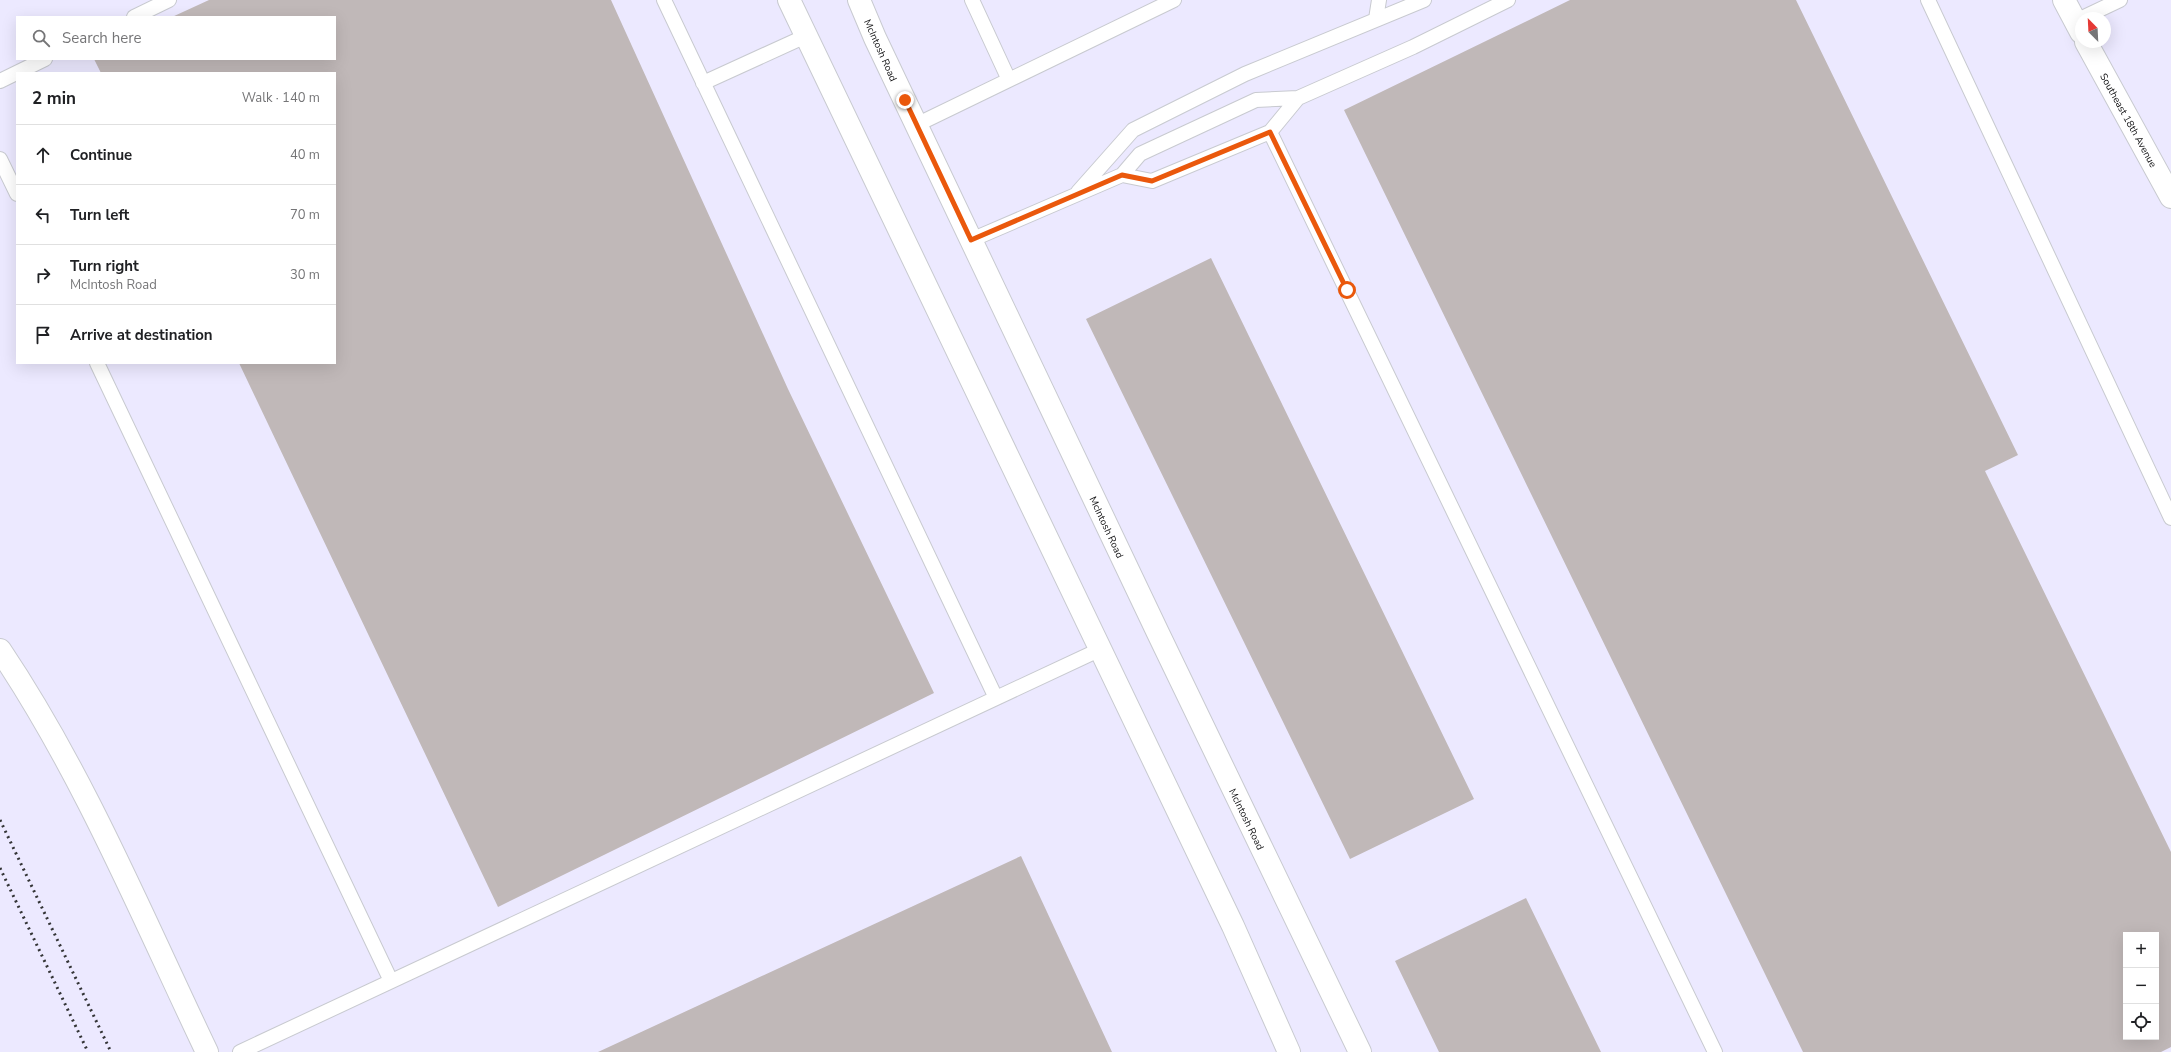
<!DOCTYPE html>
<meta charset="utf-8">
<style>
body{margin:0;font-family:"Nunito Sans",sans-serif;background:#f2f2f2;color:#202124}
.controls{position:absolute;right:12px;bottom:12px;display:grid;overflow:hidden;border-radius:0px;box-shadow:0 4px 16px #0002}
.controls button{width:36px;height:36px;display:grid;place-items:center;padding:0;border:0;border-bottom:1px solid #e0e0e0;background:#fff;color:#202124;font:20px sans-serif}
.compass{position:absolute;left:2075px;top:12px;width:36px;height:36px;border-radius:50%;background:#fff;box-shadow:0 4px 16px #0002;rotate:336deg}
.stop{position:absolute;width:12px;height:12px;margin:-9px;border:3px solid #ea580c;border-radius:50%;background:#fff}
.stop.end{background:#ea580c;border-color:#fff;box-shadow:0 1px 4px #0008}
.list{margin:0;padding:0;list-style:none}
h2{display:flex;justify-content:space-between;align-items:center;height:52px;margin:0;padding:0 16px;font-size:17px}
h2 small{font-size:13px;font-weight:400;color:#757577}
.list li{display:grid;grid-template-columns:26px 1fr auto;gap:12px;align-items:center;box-sizing:border-box;height:60px;padding:0 16px;border-top:1px solid #e0e0e0}
.list b{display:block;font-size:15px;white-space:nowrap}
.list p{margin:0;font-size:13px;white-space:nowrap;color:#757577}
.list em{font-size:13px;font-style:normal;color:#757577}
.icon{flex:none;width:22px;height:22px;fill:none;stroke:currentColor;stroke-width:2;stroke-linecap:round;stroke-linejoin:round}
.map{position:relative;flex:none;width:2171px;height:1052px;overflow:hidden}
.search{position:absolute;background:#fff;box-shadow:0 4px 16px #0002;left:16px;top:16px;width:320px;height:44px;display:flex;align-items:center;gap:10px;box-sizing:border-box;padding:0 14px;border-radius:0px;color:#757577;font-size:15px}
.panel{position:absolute;background:#fff;box-shadow:0 4px 16px #0002;left:16px;top:72px;width:320px;height:292px;border-radius:0px}
.map>svg:first-child{display:block}
.industrial{fill:#ece9ff;fill-rule:evenodd}
.building{fill:#c0b8b8;fill-rule:evenodd}
.lines{fill:none;stroke-linecap:round;stroke-linejoin:round}
.lane-casing{stroke:#c8cad0;stroke-width:16}
.street-casing{stroke:#c8cad0;stroke-width:24}
.secondary-casing{stroke:#c8cad0;stroke-width:24}
.lane{stroke:#fff;stroke-width:14}
.street{stroke:#fff;stroke-width:22}
.secondary{stroke:#fff;stroke-width:22}
.rail{stroke:#343537;stroke-width:3;stroke-dasharray:2 4;stroke-linecap:butt}
.route{stroke:#ea580c;stroke-width:5}
.labels{text-anchor:middle;stroke-width:3;stroke-linejoin:round;paint-order:stroke}
.street-label{font-size:10px;fill:#0f0f11;stroke:#fff}
</style>
<div class="map">
<svg width="2171" height="1052" viewBox="0 0 2171 1052">
<rect width="100%" height="100%" fill="#f4f6fc"/>
<path class="industrial" d="M0,0H2171V1052H0ZM17,17H335V59H17ZM2081,18H2105V42H2081ZM17,73H335V363H17ZM2126,935H2156V1037H2126Z"/>
<path class="building" d="M209,0H611L788,389L934,693L498,907L239,363H335V73H101L94,59H335V17H172Z
M1570,0H1796L2018,455L1985,471L2171,852V1047L2161,1052H1803L1344,110ZM2126,935H2156V1037H2126Z
M1211,258L1474,799L1350,859L1086,319Z
M1021,856L1112,1052H598Z
M1526,898L1601,1052H1439L1395,961Z"/>
<g class="lines">
<g class="lane-casing">
<path id="lane" d="M664,0L996,698
M972,0L1009,80
M1928,0L2171,518
M134,17L169,0
M2082,18L2120,0
M1376,19L1379,0
M0,81L45,59
M703,83L806,36
M916,125L1174,0
M1270,132L1715,1052
M0,159L17,194
M1122,175L1152,181L1270,132L1298,98
M1078,192L1133,130L1245,74L1424,0
M971,240L1122,175L1140,154L1256,100L1298,98L1413,47L1508,0
M97,363L391,981
M240,1052L1101,649"/>
</g>
<g class="street-casing">
<path id="street" d="M789,0L1233,926L1289,1052
M859,0L875,38L1158,633L1360,1052
M0,650C84,775 142,916 207,1052"/>
</g>
<g class="secondary-casing">
<path id="secondary" d="M2064,0L2081,32
M2086,42L2171,197"/>
</g>
<use href="#lane" class="lane"/>
<use href="#street" class="street"/>
<use href="#secondary" class="secondary"/>
<path class="rail" d="M0,820L111,1052
M0,868L88,1052"/>
</g>
<g class="lines">
<path class="route" d="M905,100L971,240L1122,175L1152,181L1270,132L1347,290"/>
</g>
<g class="labels">
<g class="street-label">
<text transform="translate(881 50) rotate(66)" y="4">McIntosh Road</text>
<text transform="translate(2129 120) rotate(61)" y="4">Southeast 18th Avenue</text>
<text transform="translate(1107 527) rotate(65)" y="4">McIntosh Road</text>
<text transform="translate(1247 819) rotate(64)" y="4">McIntosh Road</text>
</g>
</g>
</svg>
<div class="controls">
<button>+</button>
<button>−</button>
<button><svg class="icon" aria-label="locate" viewBox="0 0 24 24"><circle cx="12" cy="12" r="6"/><path d="M12 2v4M12 18v4M2 12h4M18 12h4"/></svg></button>
</div>
<svg class="compass" viewBox="-18 -18 36 36"><path d="M0-13l5 13h-10z" fill="#e53935"/><path d="M0 13l5-13h-10z" fill="#757577"/></svg>
<div class="stop" style="left:1347px;top:290px"></div>
<div class="stop end" style="left:905px;top:100px"></div>
<div class="search"><svg class="icon" aria-label="search" viewBox="0 0 24 24"><circle cx="10" cy="10" r="6"/><path d="M15 15l6 6"/></svg>Search here</div>
<section class="panel">
<h2>2 min<small>Walk · 140 m</small></h2>
<ul class="list">
<li><svg class="icon" aria-label="ahead" viewBox="0 0 24 24"><path d="M12 20V5M6 11l6-6 6 6"/></svg><div><b>Continue</b></div><em>40 m</em></li>
<li><svg class="icon" aria-label="left" viewBox="0 0 24 24"><path d="M17 20v-9H6M10 6l-5 5 5 5"/></svg><div><b>Turn left</b></div><em>70 m</em></li>
<li><svg class="icon" aria-label="right" viewBox="0 0 24 24"><path d="M7 20v-9h11M14 6l5 5-5 5"/></svg><div><b>Turn right</b><p>McIntosh Road</p></div><em>30 m</em></li>
<li><svg class="icon" aria-label="arrive" viewBox="0 0 24 24"><path d="M6 21V4h12l-3 4 3 4H6"/></svg><div><b>Arrive at destination</b></div></li>
</ul>
</section>
</div>
